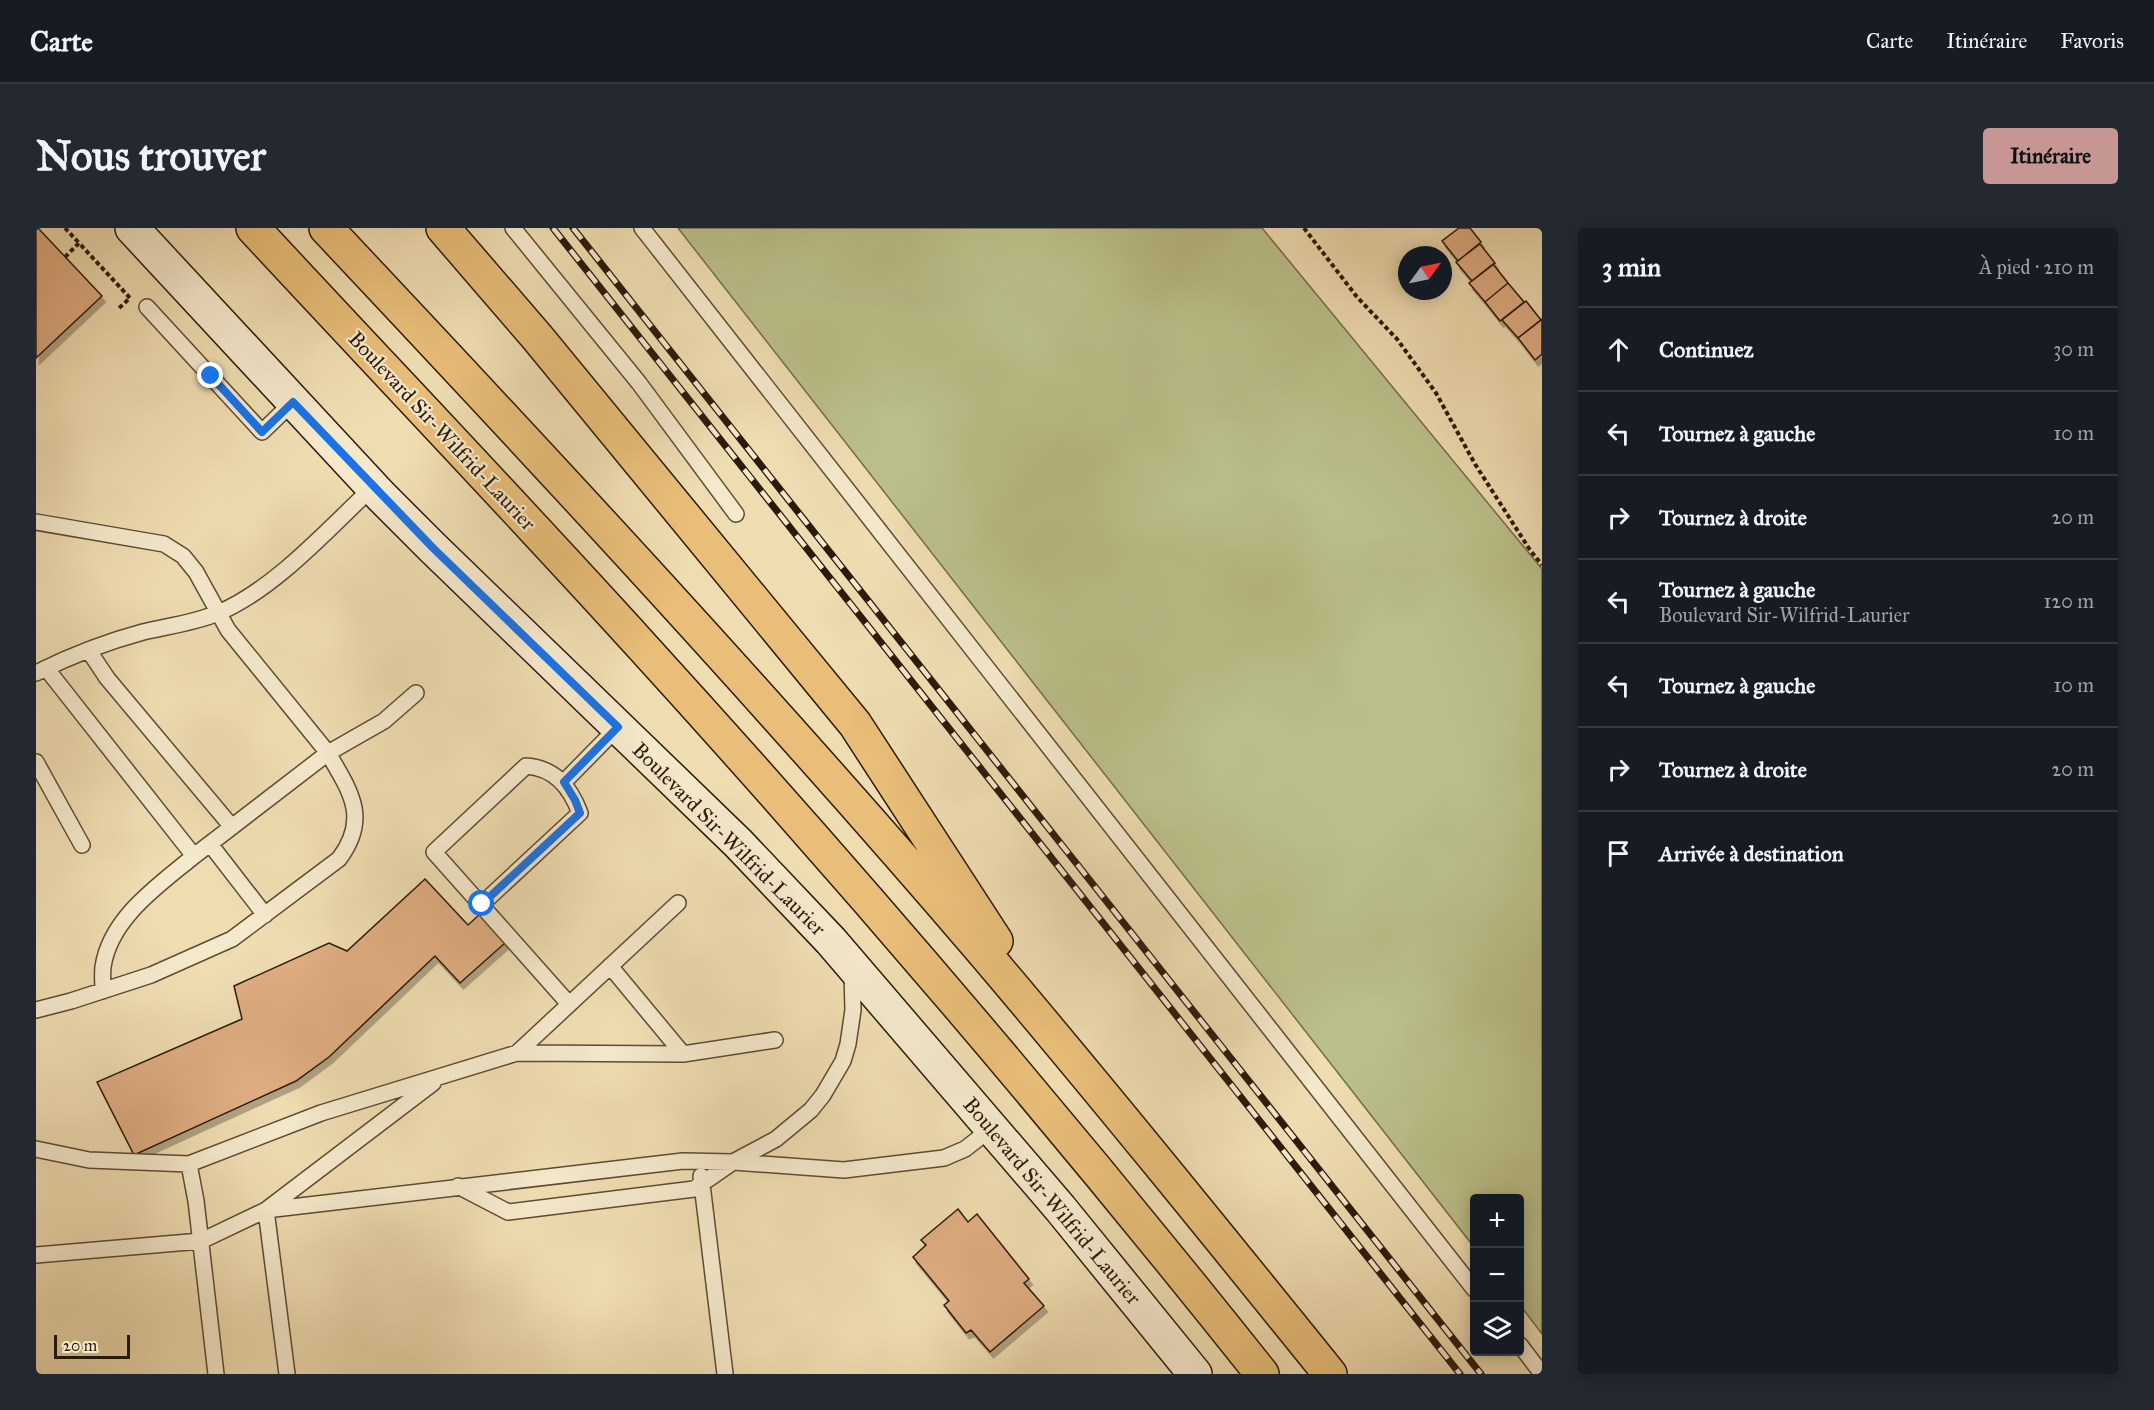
<!DOCTYPE html>
<html lang="fr">
<meta charset="utf-8">
<style>
body{margin:0;font-family:"IM FELL Great Primer",serif;background:#242831;color:#f1f3f6}
.controls{position:absolute;right:18px;bottom:18px;display:grid;overflow:hidden;border-radius:6px;box-shadow:0 3px 15px #0003}
.controls button{width:54px;height:54px;display:grid;place-items:center;padding:0;border:0;border-bottom:2px solid #363941;background:#171b24;color:#f1f3f6;font:30px sans-serif}
.compass{position:absolute;left:1362px;top:18px;width:54px;height:54px;border-radius:50%;background:#171b24;box-shadow:0 3px 15px #0003;rotate:57deg}
.scale{position:absolute;left:18px;bottom:15px;width:76px;box-sizing:border-box;padding-left:6px;border:3px solid #2c1a09;border-top:0;font-size:16px;line-height:21px;white-space:nowrap;color:#2c1a09;-webkit-text-stroke:4px #f5e9cc;paint-order:stroke}
.stop{position:absolute;width:18px;height:18px;margin:-14px;border:4px solid #1a73e8;border-radius:50%;background:#fff}
.stop.end{background:#1a73e8;border-color:#fff;box-shadow:0 2px 6px #0008}
.list{margin:0;padding:0;list-style:none}
h2{display:flex;justify-content:space-between;align-items:center;height:78px;margin:0;padding:0 24px;font-size:26px}
h2 small{font-size:20px;font-weight:400;color:#9ea1a6}
.list li{display:grid;grid-template-columns:39px 1fr auto;gap:18px;align-items:center;box-sizing:border-box;height:84px;padding:0 24px;border-top:2px solid #363941}
.list b{display:block;font-size:22px;white-space:nowrap}
.list p{margin:0;font-size:20px;white-space:nowrap;color:#9ea1a6}
.list em{font-size:20px;font-style:normal;color:#9ea1a6}
.icon{flex:none;width:33px;height:33px;fill:none;stroke:currentColor;stroke-width:2;stroke-linecap:round;stroke-linejoin:round}
.map{position:relative;flex:none;width:1506px;height:1146px;overflow:hidden;border-radius:6px}
header{display:flex;align-items:center;gap:36px;box-sizing:border-box;height:84px;padding:0 30px;background:#171b24;border-bottom:2px solid #363941}
header strong{font-size:28px}
nav{display:flex;gap:33px;margin-inline-start:auto;font-size:21px}
.intro{display:flex;align-items:center;justify-content:space-between;box-sizing:border-box;height:144px;padding:0 36px}
h1{margin:0;font-size:42px}
.button{padding:15px 27px;border-radius:6px;background:#c59692;color:#111;font-size:21px;font-weight:700}
main{display:flex;gap:36px;padding:0 36px}
aside{flex:1;background:#171b24;border-radius:6px;box-shadow:0 3px 15px #0003}
.map>svg:first-child{display:block}
.green{fill:#bbc08a;stroke:#746d4a;stroke-width:1.5}
.building{fill:#dfad82;stroke:#2c1a09;stroke-width:1.5;filter:url(#shadow)}
.lines{fill:none;stroke-linecap:round;stroke-linejoin:round}
.lane-casing{stroke:#5d4b33;stroke-width:18}
.secondary-casing{stroke:#2c1a09;stroke-width:36}
.highway-casing{stroke:#2c1a09;stroke-width:36}
.path{stroke:#2c1a09;stroke-width:4;stroke-dasharray:4.5 3;stroke-linecap:butt}
.lane{stroke:#f5e9cc;stroke-width:15}
.secondary{stroke:#f5e9cc;stroke-width:33}
.highway{stroke:#e8be78;stroke-width:33}
.rail-casing{stroke:#2c1a09;stroke-width:7}
.rail{stroke:#f5e9cc;stroke-width:4.5;stroke-dasharray:14;stroke-linecap:butt}
.route{stroke:#1a73e8;stroke-width:8}
.labels{text-anchor:middle;stroke-width:4.5;stroke-linejoin:round;paint-order:stroke}
.street-label{font-size:21px;fill:#2c1a09;stroke:#f5e9cc}
</style>
<header>
<strong>Carte</strong>
<nav><a>Carte</a><a>Itinéraire</a><a>Favoris</a></nav>
</header>
<div class="intro"><h1>Nous trouver</h1><a class="button">Itinéraire</a></div>
<main>
<div class="map">
<svg width="1506" height="1146" viewBox="0 0 1506 1146">
<defs>
<filter id="shadow"><feDropShadow dx="3.5" dy="6" stdDeviation="0" flood-color="#0004"/></filter>
</defs>
<rect width="100%" height="100%" fill="#efddb1"/>
<filter id="stains"><feTurbulence type="fractalNoise" baseFrequency=".00333" numOctaves="4"/><feColorMatrix values="0 0 0 0 .2 0 0 0 0 .09 0 0 0 0 .02 0 0 0 .5 -.17"/></filter>
<radialGradient id="worn" r=".72"><stop offset=".6" stop-color="#630" stop-opacity="0"/><stop offset="1" stop-color="#630" stop-opacity=".3"/></radialGradient>
<path class="green" d="M642,0H1226L1506,341V1106L1484,1077V970H1438V1019Z"/>
<path class="building" d="M0,0H2L66,68L0,130Z
M1423,0H1434L1445,14L1422,33L1406,13Z
M1444,16L1459,35L1436,53L1420,34Z
M1457,36L1472,55L1449,74L1433,55Z
M1472,55L1488,74L1464,93L1449,74Z
M1490,73L1505,92L1482,110L1466,92Z
M1506,91V126L1499,132L1482,110Z
M389,651L432,697L444,686L469,715L424,755L399,728L293,829L260,853L98,927L61,854L206,791L198,758L293,715L311,723Z
M922,981L932,994L941,986L993,1051L988,1055L1008,1078L954,1124L935,1102L930,1105L908,1077L913,1073L877,1029L890,1017L885,1012Z"/>
<g class="lines">
<g class="lane-casing">
<path id="lane" d="M477,0L603,155L700,286
M606,0L1438,1061
M111,79L226,204L257,174
M0,294L128,316L147,328L160,344L192,402L292,525L158,628L10,440
M53,423L71,450L196,599
M0,445C34,428 70,414 107,404C132,398 158,395 182,385C239,361 292,301 337,259
M0,534L46,617
M528,554L582,499
M174,616L229,687
M446,676L544,585C534,559 519,540 490,538L398,624L533,776
M67,763C67,755 66,747 67,739C74,690 123,657 158,628
M0,782L35,773L115,747L196,711L303,631C334,590 314,563 292,525L348,493L380,465
M481,825L647,826L574,738
M647,826L739,812
M0,921L53,932L153,936
M665,948L689,1146
M422,958L472,984L658,961L697,934L740,911L775,882L787,867L807,833L812,816L817,782L816,745
M230,982L647,933L697,934L808,942L908,930L929,921L956,900
M230,982L251,1146
M0,1027L165,1013L230,982L397,855
M1484,1117L1506,1146
M180,1146L160,973L153,936L285,885L481,825L642,675"/>
</g>
<g class="secondary-casing">
<path id="secondary" d="M96,0L345,268L397,320L702,615L795,713L1024,980L1159,1146"/>
</g>
<g class="highway-casing">
<path id="highway" d="M217,0C346,139 477,276 604,416C819,652 1027,896 1226,1146
M290,0C514,238 736,477 949,726C1066,864 1180,1005 1294,1146
M407,0L501,109L819,496L960,713"/>
</g>
<path class="path" d="M29,0L43,15
M1268,0L1321,69L1361,111L1400,165L1439,236L1494,322L1506,337
M29,29L43,15L94,70L82,81"/>
<use href="#lane" class="lane"/>
<use href="#secondary" class="secondary"/>
<use href="#highway" class="highway"/>
<g class="rail-casing">
<path id="rail" d="M517,0L1424,1146
M537,0L1445,1146"/>
</g>
<use href="#rail" class="rail"/>
</g>
<g class="lines">
<path class="route" d="M175,148L226,204L257,174L397,320L582,499L528,554L539,572L544,585L446,676"/>
</g>
<g class="labels">
<g class="street-label">
<text transform="translate(406 203) rotate(47)" y="7">Boulevard Sir-Wilfrid-Laurier</text>
<text transform="translate(693 611) rotate(45)" y="7">Boulevard Sir-Wilfrid-Laurier</text>
<text transform="translate(1016 973) rotate(50)" y="7">Boulevard Sir-Wilfrid-Laurier</text>
</g>
</g>
<rect width="100%" height="100%" filter="url(#stains)"/>
<rect width="100%" height="100%" fill="url(#worn)"/>
</svg>
<div class="controls">
<button>+</button>
<button>−</button>
<button><svg class="icon" aria-label="layers" viewBox="0 0 24 24"><path d="M12 4l9 5-9 5-9-5zM3 14l9 5 9-5"/></svg></button>
</div>
<svg class="compass" viewBox="-18 -18 36 36"><path d="M0-13l5 13h-10z" fill="#e53935"/><path d="M0 13l5-13h-10z" fill="#9ea1a6"/></svg>
<div class="scale">20 m</div>
<div class="stop" style="left:446px;top:676px"></div>
<div class="stop end" style="left:175px;top:148px"></div>
</div>
<aside>
<h2>3 min<small>À pied · 210 m</small></h2>
<ul class="list">
<li><svg class="icon" aria-label="ahead" viewBox="0 0 24 24"><path d="M12 20V5M6 11l6-6 6 6"/></svg><div><b>Continuez</b></div><em>30 m</em></li>
<li><svg class="icon" aria-label="left" viewBox="0 0 24 24"><path d="M17 20v-9H6M10 6l-5 5 5 5"/></svg><div><b>Tournez à gauche</b></div><em>10 m</em></li>
<li><svg class="icon" aria-label="right" viewBox="0 0 24 24"><path d="M7 20v-9h11M14 6l5 5-5 5"/></svg><div><b>Tournez à droite</b></div><em>20 m</em></li>
<li><svg class="icon" aria-label="left" viewBox="0 0 24 24"><path d="M17 20v-9H6M10 6l-5 5 5 5"/></svg><div><b>Tournez à gauche</b><p>Boulevard Sir-Wilfrid-Laurier</p></div><em>120 m</em></li>
<li><svg class="icon" aria-label="left" viewBox="0 0 24 24"><path d="M17 20v-9H6M10 6l-5 5 5 5"/></svg><div><b>Tournez à gauche</b></div><em>10 m</em></li>
<li><svg class="icon" aria-label="right" viewBox="0 0 24 24"><path d="M7 20v-9h11M14 6l5 5-5 5"/></svg><div><b>Tournez à droite</b></div><em>20 m</em></li>
<li><svg class="icon" aria-label="arrive" viewBox="0 0 24 24"><path d="M6 21V4h12l-3 4 3 4H6"/></svg><div><b>Arrivée à destination</b></div></li>
</ul>
</aside>
</main>
